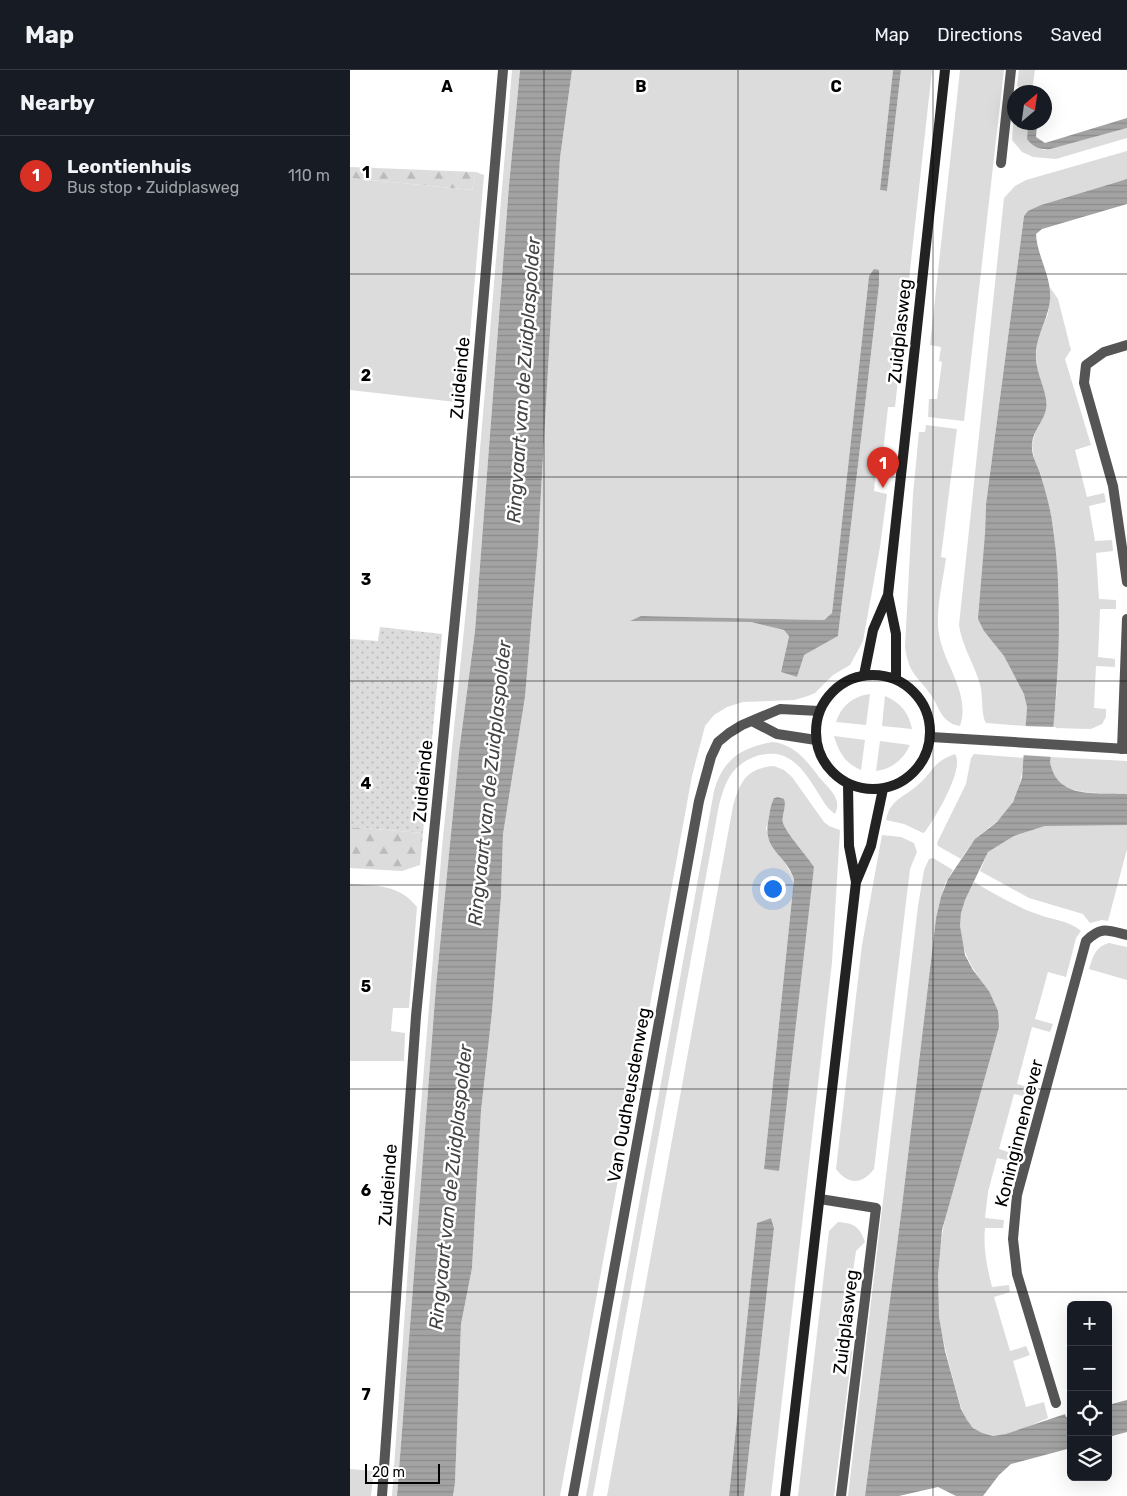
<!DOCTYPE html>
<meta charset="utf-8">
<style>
body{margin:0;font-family:Rubik,sans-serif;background:#20242c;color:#f1f3f6}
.controls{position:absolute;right:15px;bottom:15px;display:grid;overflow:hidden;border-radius:8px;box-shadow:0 5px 20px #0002}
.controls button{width:45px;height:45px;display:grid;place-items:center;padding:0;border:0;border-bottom:1px solid #363941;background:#171b24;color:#f1f3f6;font:25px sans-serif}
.compass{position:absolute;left:657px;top:15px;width:45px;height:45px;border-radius:50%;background:#171b24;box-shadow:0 5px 20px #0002;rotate:29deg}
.scale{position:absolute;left:15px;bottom:12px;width:75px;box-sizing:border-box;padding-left:5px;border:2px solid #000;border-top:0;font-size:14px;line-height:18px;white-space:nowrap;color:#000;-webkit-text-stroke:4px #fff;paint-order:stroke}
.you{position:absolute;left:422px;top:818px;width:18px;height:18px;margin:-12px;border:4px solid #fff;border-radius:50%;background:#1a73e8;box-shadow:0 0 0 8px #1a73e833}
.badge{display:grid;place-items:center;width:32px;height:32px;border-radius:50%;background:#d93025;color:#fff;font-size:16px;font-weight:700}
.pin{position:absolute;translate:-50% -41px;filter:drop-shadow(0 1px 2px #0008)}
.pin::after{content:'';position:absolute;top:26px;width:18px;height:15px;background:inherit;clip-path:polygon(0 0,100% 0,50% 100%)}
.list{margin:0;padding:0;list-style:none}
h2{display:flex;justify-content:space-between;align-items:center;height:65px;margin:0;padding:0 20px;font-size:21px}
h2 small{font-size:16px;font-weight:400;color:#9ea1a6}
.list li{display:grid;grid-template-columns:32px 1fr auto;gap:15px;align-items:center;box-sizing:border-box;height:80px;padding:0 20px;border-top:1px solid #363941}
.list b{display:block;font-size:19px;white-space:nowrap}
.list p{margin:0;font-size:16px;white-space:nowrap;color:#9ea1a6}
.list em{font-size:16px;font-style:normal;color:#9ea1a6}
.icon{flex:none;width:28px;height:28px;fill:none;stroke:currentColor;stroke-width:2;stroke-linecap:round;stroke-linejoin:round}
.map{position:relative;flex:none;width:777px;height:1426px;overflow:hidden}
header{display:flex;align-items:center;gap:30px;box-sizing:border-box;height:70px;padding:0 25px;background:#171b24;border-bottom:1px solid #363941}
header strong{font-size:24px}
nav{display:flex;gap:28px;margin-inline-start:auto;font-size:18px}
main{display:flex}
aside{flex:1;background:#171b24}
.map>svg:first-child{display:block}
.green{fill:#dcdcdc;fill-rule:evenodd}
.forest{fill:url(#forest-firs)}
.garden{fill:url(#garden-dots)}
.water{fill:url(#water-rules)}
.pier{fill:#fff}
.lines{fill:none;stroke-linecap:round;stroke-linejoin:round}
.minor{stroke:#555;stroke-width:10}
.tertiary{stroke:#555;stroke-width:10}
.secondary{stroke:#222;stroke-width:10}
.grid{fill:none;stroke:#000;stroke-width:1;stroke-opacity:0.55}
.labels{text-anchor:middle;stroke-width:5;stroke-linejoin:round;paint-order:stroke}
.street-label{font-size:18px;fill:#000;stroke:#fff}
.water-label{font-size:19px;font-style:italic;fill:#444;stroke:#fff}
.grid-label{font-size:16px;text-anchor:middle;font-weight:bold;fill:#000;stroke:#fff;stroke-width:5;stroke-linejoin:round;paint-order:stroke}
</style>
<header>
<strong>Map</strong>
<nav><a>Map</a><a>Directions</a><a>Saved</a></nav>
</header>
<main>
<aside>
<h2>Nearby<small></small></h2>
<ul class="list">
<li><span class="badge">1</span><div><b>Leontienhuis</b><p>Bus stop · Zuidplasweg</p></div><em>110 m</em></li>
</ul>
</aside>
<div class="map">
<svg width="777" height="1426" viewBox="0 0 777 1426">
<defs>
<pattern id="forest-firs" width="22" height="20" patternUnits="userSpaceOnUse" patternTransform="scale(1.25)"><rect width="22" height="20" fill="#dcdcdc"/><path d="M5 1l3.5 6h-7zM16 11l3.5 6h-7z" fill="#bbb"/></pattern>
<pattern id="garden-dots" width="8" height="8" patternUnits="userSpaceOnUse" patternTransform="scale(1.25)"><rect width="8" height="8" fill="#dcdcdc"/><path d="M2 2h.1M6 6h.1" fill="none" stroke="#bbb" stroke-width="1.8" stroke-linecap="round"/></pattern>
<pattern id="water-rules" width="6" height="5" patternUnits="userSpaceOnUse" patternTransform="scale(1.25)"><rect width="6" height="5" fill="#a3a3a3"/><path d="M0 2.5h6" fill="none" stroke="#8b8b8b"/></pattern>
</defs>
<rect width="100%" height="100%" fill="#fff"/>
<path class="green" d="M162,0H170L159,115L125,561L109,682L86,916L47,1426H42L59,1183L92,777L119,510Z
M222,0H543L530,120L537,121L551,0H582L545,337H538L531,401H526L524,421L537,424L530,477L513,571L500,595L483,605L465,623L458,626L444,630L393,632L377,637L364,645L355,656L342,706L210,1426H103L105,1413L111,1254L122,1198L131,1041L142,942L151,827L153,764L175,627L188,475L210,88ZM529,200V215L488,566L453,585L447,607L431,602L439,565L434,560L401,552L282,551L291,546L474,550L482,543L519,206Z
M610,0H654L614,351L578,347L579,329H587L592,292L589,291L591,277L580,275Z
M669,0H685L682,20L676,21L667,16Z
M664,42V52L678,53L677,69L694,80L777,58V68L706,89L683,87L672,82L662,70Z
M777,81V109L691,135L674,146L636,434L635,464L644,573C658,590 675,614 677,636C677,643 676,650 676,656L636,653C631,645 633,625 630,614C624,594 612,576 609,555L654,128L665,116L676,110Z
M126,102L134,105L114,333L0,320V108L122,120Z
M699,216L708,229L721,280L715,289L741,375L725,380L737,427L754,423L756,432L739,436L745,471L762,470L763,481L746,483L749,529L766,530V539H750L748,587L765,589V597L746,596L744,638L756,639V647L752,654L741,659L703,658L707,619L709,526L703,457L691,404L685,395L682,375L686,359L696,339L695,326L687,299L686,286L687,270L698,244L700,229Z
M576,355L607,359L591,487L596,488C593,511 585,542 589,564C594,595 621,624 610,656C592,653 590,639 581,625C567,605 559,605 555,577L563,424L569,362H575Z
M520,624L516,655L486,652C491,636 503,626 520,624Z
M535,626C550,632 559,643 562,659L532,656Z
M484,666L515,670L511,700C495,693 489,683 484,666Z
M530,671L560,675C553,690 542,699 526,701Z
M423,672C445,675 457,691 469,707C478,718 493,728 485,744L479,739C467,724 457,700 441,690C423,677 395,686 382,703C375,713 372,724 369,735L243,1426H236L364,721C373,689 392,677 423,672Z
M605,684C615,699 585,748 575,762L573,763L554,754L536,750C540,729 555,727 569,714C585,700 581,693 605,684Z
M624,684L674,688C672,711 666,734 648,751C644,754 640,756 636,760C625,768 618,778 611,789L588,776L587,773L616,714L621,688Z
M700,687L777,691V724C749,722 697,729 700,687Z
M424,696L434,700L442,707L474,752L479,756L490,760L482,892L421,1426H394L424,1158L421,1148L407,1153L379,1426H257L383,736C390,712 396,698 424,696ZM428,727L433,729C437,737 431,746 433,753C438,766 456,784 464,797L414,1099L444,809L416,759L424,728Z
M712,755H777V779L758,851L752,850L740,853L733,844L679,828L630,801L638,782L664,766L695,756Z
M532,765L551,767L564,773L567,782L560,799L524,1099C512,1115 498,1115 486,1099L512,875Z
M583,788L603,800L595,814L586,848L552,1136L515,1426H498L568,836L574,800L579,789Z
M624,812C644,824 665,836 687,844C702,850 718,850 731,861L726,868L716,907L698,902L685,949L703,954L700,962L682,957L667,1014L685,1019L682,1028L664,1024L649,1079L667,1085L665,1092L647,1088L638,1122L635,1148L654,1150L653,1158H635C633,1178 637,1197 642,1217L659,1215L660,1222L644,1227L660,1281L676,1276L680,1285L663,1291L676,1337L694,1332L698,1348C680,1355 653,1372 633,1364C614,1356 610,1334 605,1316C599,1294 593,1272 589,1249C584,1214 590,1166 599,1132L639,921C621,898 606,874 611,844C612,832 619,822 624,812Z
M0,814C27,816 49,814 67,837L59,938H43L41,961L55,963L54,991H0Z
M759,873L777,877V910L739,899C743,887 745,877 759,873Z
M488,1152C504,1153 510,1157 515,1172L506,1181L495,1256L496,1268L502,1282L484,1426H448L479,1161Z
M0,1399L24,1401L21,1426H0Z"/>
<path class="forest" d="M0,97L126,102L122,120L0,108Z
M0,757L73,763L70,795L52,801L0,798Z"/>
<path class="garden" d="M30,557L92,564L73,763L0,757V569L28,571Z"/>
<path class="water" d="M170,0H222L210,88L188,475L175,627L153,764L151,827L142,942L131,1041L122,1198L111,1254L105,1413L103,1426H47L86,916L109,682L125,561L159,115Z
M543,0H551L537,121L530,120Z
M777,48V58L700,79C690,80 683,77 677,69L678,53H687L686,67L695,73Z
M777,109V134L692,159L686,164C687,186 702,207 700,230C698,251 685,266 686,288C686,304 699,325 696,339C694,351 683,360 682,374C681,387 688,396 691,406C696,423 701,441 703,458C714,535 708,614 700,692C707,730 746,722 777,724V755L695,756L664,766L638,782L615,830L611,843L610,856L615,885L623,900L639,921L648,941L649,957L592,1160L588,1205L589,1247L595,1281L611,1339L617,1350L623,1358L632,1363L643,1366L656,1364L715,1344L716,1347L721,1346V1378L661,1394L649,1405L633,1426H606L588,1417L549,1426H515L552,1136L586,848L591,827L598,809L625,769L647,752L663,732L672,708L677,637L674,624L654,586L634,561L628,549L635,464L636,434L674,146L678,141L691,135Z
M524,199L529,200V215L488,566L454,585L447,607L431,602L439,566L434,560L401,552L280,551L291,546L474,550L482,543L519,206Z
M428,727L434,729C437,737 431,746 433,753C438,766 456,784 464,797L429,1101L414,1099L444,809C435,782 411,781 419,747C420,740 421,734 424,728Z
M421,1148L424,1158L394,1426H379L407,1153Z
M777,1330V1362L758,1367V1335Z"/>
<path class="pier" d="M673,656L706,657L703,687L671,685Z"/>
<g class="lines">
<path class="minor" d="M651,93L661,0
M777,275L754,282L736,295L734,313L763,416L777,512
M402,651L427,664L466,670
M772,679L777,549
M470,1129L526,1138L491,1426
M706,1333L667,1204L663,1169L667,1125L736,871C751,856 757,860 777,865
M32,1426L66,946L114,457L153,0
M223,1426L349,731L361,687L368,672L379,663L392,655L430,639L469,641"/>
<path class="tertiary" d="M581,667L777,679"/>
<path class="secondary" d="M538,525L546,564V609
M466 662a57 57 0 1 1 114 0a57 57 0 1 1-114 0Z
M514,605L523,560L538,525L595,0
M498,714L499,776L506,812
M435,1426L506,812L521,776L533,719"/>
</g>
<path class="grid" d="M194,0V1426M388,0V1426M583,0V1426M0,204H777M0,407H777M0,611H777M0,815H777M0,1019H777M0,1222H777"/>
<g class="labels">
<g class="street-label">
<text transform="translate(550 261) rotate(-84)" y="6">Zuidplasweg</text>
<text transform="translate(110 308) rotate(-85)" y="6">Zuideinde</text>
<text transform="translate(73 711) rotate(-85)" y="6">Zuideinde</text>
<text transform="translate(279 1025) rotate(-80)" y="6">Van Oudheusdenweg</text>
<text transform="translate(669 1063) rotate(-76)" y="6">Koninginnenoever</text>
<text transform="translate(38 1115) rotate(-86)" y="6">Zuideinde</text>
<text transform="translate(496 1252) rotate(-83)" y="6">Zuidplasweg</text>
</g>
<g class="water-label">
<text transform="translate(173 310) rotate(-86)" y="7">Ringvaart van de Zuidplaspolder</text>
<text transform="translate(139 713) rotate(-84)" y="7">Ringvaart van de Zuidplaspolder</text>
<text transform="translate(100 1117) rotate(-84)" y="7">Ringvaart van de Zuidplaspolder</text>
</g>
</g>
<g class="grid-label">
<text x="97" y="22">A</text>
<text x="291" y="22">B</text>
<text x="486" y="22">C</text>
<text x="16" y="108">1</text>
<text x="16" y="311">2</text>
<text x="16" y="515">3</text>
<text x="16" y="719">4</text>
<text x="16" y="922">5</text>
<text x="16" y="1126">6</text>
<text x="16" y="1330">7</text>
</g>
</svg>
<div class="controls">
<button>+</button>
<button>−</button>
<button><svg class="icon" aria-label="locate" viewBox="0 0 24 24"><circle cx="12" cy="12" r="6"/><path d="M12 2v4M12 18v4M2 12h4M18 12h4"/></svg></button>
<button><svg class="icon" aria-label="layers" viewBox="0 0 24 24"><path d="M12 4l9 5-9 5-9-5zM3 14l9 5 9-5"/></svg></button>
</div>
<svg class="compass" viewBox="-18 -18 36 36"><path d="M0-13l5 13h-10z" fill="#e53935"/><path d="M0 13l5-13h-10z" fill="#9ea1a6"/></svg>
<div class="scale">20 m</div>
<div class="you"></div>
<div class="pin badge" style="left:533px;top:418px">1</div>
</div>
</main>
